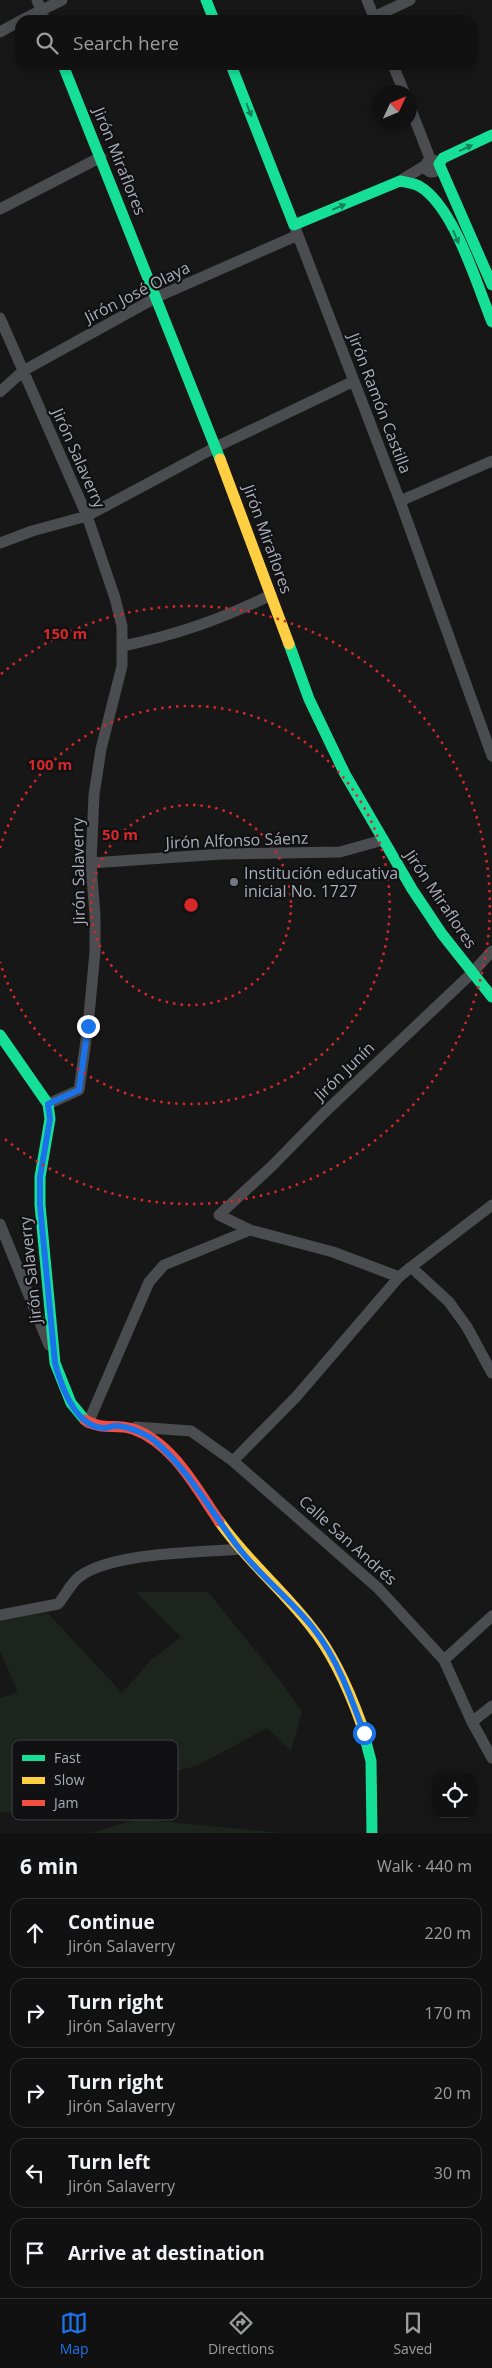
<!DOCTYPE html>
<meta charset="utf-8">
<style>
body{margin:0;font-family:"Open Sans",sans-serif;background:#1a1a1a;color:#f1f3f6}
.controls{position:absolute;right:15px;bottom:15px;display:grid;overflow:hidden;border-radius:10px;box-shadow:0 2px 8px #0003}
.controls button{width:45px;height:45px;display:grid;place-items:center;padding:0;border:0;border-bottom:1px solid #303131;background:#111;color:#f1f3f6;font:25px sans-serif}
.compass{position:absolute;left:372px;top:85px;width:45px;height:45px;border-radius:50%;background:#111;box-shadow:0 2px 8px #0003;rotate:46deg}
.stop{position:absolute;width:15px;height:15px;margin:-11px;border:4px solid #1a73e8;border-radius:50%;background:#fff}
.stop.end{background:#1a73e8;border-color:#fff;box-shadow:0 1px 5px #0008}
.list{margin:0;padding:0;list-style:none}
h2{display:flex;justify-content:space-between;align-items:center;height:65px;margin:0;padding:0 20px;font-size:21px}
h2 small{font-size:16px;font-weight:400;color:#9c9d9f}
.list li{display:grid;grid-template-columns:32px 1fr auto;gap:15px;align-items:center;box-sizing:border-box;height:70px;margin:0 10px 10px;padding:0 10px;border:1px solid #303131;border-radius:15px}
.list b{display:block;font-size:19px;white-space:nowrap}
.list p{margin:0;font-size:16px;white-space:nowrap;color:#9c9d9f}
.list em{font-size:16px;font-style:normal;color:#9c9d9f}
.icon{flex:none;width:28px;height:28px;fill:none;stroke:currentColor;stroke-width:2;stroke-linecap:round;stroke-linejoin:round}
.map{position:relative;flex:none;width:492px;height:1833px;overflow:hidden}
.search{position:absolute;background:#111;box-shadow:0 2px 8px #0003;left:15px;right:15px;top:15px;height:55px;display:flex;align-items:center;gap:12px;box-sizing:border-box;padding:0 18px;border-radius:15px;color:#9c9d9f;font-size:19px}
.sheet{height:465px;background:#111}
nav{display:flex;justify-content:space-around;align-items:center;box-sizing:border-box;height:70px;border-top:1px solid #303131;background:#111;font-size:14px;color:#9c9d9f}
nav a{display:grid;justify-items:center;gap:2px}
nav .on{color:#1a73e8}
.map>svg:first-child{display:block}
.green{fill:#1d241e}
.lines{fill:none;stroke-linecap:round;stroke-linejoin:round}
.street{stroke:#4b4c50;stroke-width:11}
.fast{stroke:#16e098;stroke-width:11}
.slow{stroke:#ffcf43;stroke-width:11}
.jam{stroke:#f24e42;stroke-width:11}
.oneway{fill:#14835c}
.route{stroke:#1a73e8;stroke-width:6}
.ring{fill:none;stroke:#d62828;stroke-width:2.5;stroke-dasharray:2.5 5}
.poi-dot{fill:#757880;stroke:#111113;stroke-width:2}
.labels{text-anchor:middle;stroke-width:4.5;stroke-linejoin:round;paint-order:stroke}
.street-label{font-size:16px;fill:#a8adb8;stroke:#111113}
.poi-label{font-size:16px;fill:#a8adb8;stroke:#111113;text-anchor:start}
.key{fill:#111113;stroke:#3e4045;stroke-width:1}
.key-label{font-size:14px;fill:#a8adb8}
.centre{fill:#d62828;stroke:#111113;stroke-width:2.5}
.ring-label{font-size:15px;text-anchor:middle;font-weight:bold;fill:#d62828;stroke:#111113;stroke-width:4.5;stroke-linejoin:round;paint-order:stroke}
</style>
<div class="map">
<svg width="492" height="1833" viewBox="0 0 492 1833">
<rect width="100%" height="100%" fill="#171717"/>
<path class="green" d="M136,1592H208L282,1683L302,1712L291,1751L267,1728L198,1765L34,1812H0V1698L18,1692L0,1651V1618L48,1613L122,1693L150,1661L181,1637Z
M139,1819L281,1833H90Z"/>
<g class="lines">
<path class="street" d="M37,0L45,20
M367,0L375,20
M374,17L410,0
M22,20L62,0
M0,32L20,21
M393,65L404,92
M410,107L431,161
M426 166a6 6 0 1 1 12 0a6 6 0 1 1-12 0Z
M400,181L426,165
M0,209L101,157
M294,225L400,501L492,756
M0,318L87,516L115,598L122,626V666L101,749L94,795L91,863L95,916V952L88,1026L79,1090L48,1104
M0,392L23,371L157,297L298,235
M400,501L492,461
M0,543L32,531L87,516L216,447L354,381
M123,646C179,634 219,620 271,595
M91,863L222,854L340,852L383,840
M492,951L472,973L325,1112L272,1166L219,1215L250,1230L333,1252L399,1277L411,1267L449,1302L467,1327L492,1373
M0,1224L49,1345
M411,1267L492,1205
M88,1423L149,1282L164,1265L250,1230
M136,1427L191,1431L233,1461L378,1588L444,1660L472,1722L492,1758
M233,1461L296,1397L399,1277
M0,1615L58,1604C65,1596 71,1583 79,1577C112,1552 197,1553 240,1549
M444,1660L492,1616
M472,1722L492,1706"/>
<path class="fast" d="M206,0L214,20
M63,65L220,459
M231,65L294,225L400,181C406,182 413,183 419,186C454,206 477,285 492,322
M492,135L443,158L439,164L492,285
M289,644L309,699L345,774L412,889L442,934L492,997
M0,1035L48,1104L50,1119L40,1177V1205L55,1363L71,1403L85,1420
M361,1723L371,1761L372,1833"/>
<path class="slow" d="M220,459L289,644
M219,1521C246,1560 283,1590 312,1628C334,1655 349,1690 361,1723"/>
<path class="jam" d="M85,1420C103,1431 115,1423 133,1429C173,1443 196,1488 219,1521"/>
</g>
<defs><path id="oneway-solid" d="M-6-.8H1V-3.2L6.5 0L1 3.2V.8H-6Z" transform="scale(1.25)"/></defs>
<g class="oneway">
<use href="#oneway-solid" transform="translate(249 110) rotate(69)"/>
<use href="#oneway-solid" transform="translate(466 148) rotate(-25)"/>
<use href="#oneway-solid" transform="translate(339 207) rotate(-23)"/>
<use href="#oneway-solid" transform="translate(456 237) rotate(67)"/>
</g>
<g class="lines">
<path class="route" d="M88,1026L79,1090L48,1104L50,1119L40,1177V1205L55,1363C61,1385 75,1427 104,1428C109,1428 114,1425 119,1426C130,1427 149,1435 157,1443C190,1472 211,1512 238,1547C260,1576 290,1599 313,1628C337,1658 351,1697 364,1733"/>
</g>
<g class="ring">
<circle cx="191" cy="905" r="100"/>
<path d="M0 848A199 199 0 1 1 0 962"/>
<path d="M1 674A299 299 0 1 1 1 1136"/>
</g>
<circle class="poi-dot" cx="234" cy="882" r="5"/>
<g class="labels">
<g class="street-label">
<text transform="translate(120 161) rotate(68)" y="6">Jirón Miraflores</text>
<text transform="translate(137 292) rotate(-27)" y="6">Jirón José Olaya</text>
<text transform="translate(380 403) rotate(69)" y="6">Jirón Ramón Castilla</text>
<text transform="translate(79 458) rotate(66)" y="6">Jirón Salaverry</text>
<text transform="translate(268 539) rotate(70)" y="6">Jirón Miraflores</text>
<text transform="translate(237 840) rotate(-2)" y="6">Jirón Alfonso Sáenz</text>
<text transform="translate(78 871) rotate(-91)" y="6">Jirón Salaverry</text>
<text transform="translate(441 899) rotate(56)" y="6">Jirón Miraflores</text>
<text transform="translate(344 1071) rotate(-44)" y="6">Jirón Junín</text>
<text transform="translate(30 1270) rotate(-96)" y="6">Jirón Salaverry</text>
<text transform="translate(348 1540) rotate(42)" y="6">Calle San Andrés</text>
</g>
<g class="poi-label">
<text x="244" y="879">Institución educativa<tspan x="244" dy="18">inicial No. 1727</tspan></text>
</g>
</g>
<rect x="12" y="1740" width="166" height="80" rx="8" class="key"/>
<rect x="22" y="1755" width="23" height="6" fill="#16e098"/>
<rect x="22" y="1777" width="23" height="7" fill="#ffcf43"/>
<rect x="22" y="1800" width="23" height="6" fill="#f24e42"/>
<g class="key-label">
<text x="54" y="1763">Fast</text>
<text x="54" y="1785">Slow</text>
<text x="54" y="1808">Jam</text>
</g>
<circle cx="191" cy="905" r="8" class="centre"/>
<g class="ring-label">
<text x="65" y="639">150 m</text>
<text x="50" y="770">100 m</text>
<text x="120" y="840">50 m</text>
</g>
</svg>
<div class="controls">
<button><svg class="icon" aria-label="locate" viewBox="0 0 24 24"><circle cx="12" cy="12" r="6"/><path d="M12 2v4M12 18v4M2 12h4M18 12h4"/></svg></button>
</div>
<svg class="compass" viewBox="-18 -18 36 36"><path d="M0-13l5 13h-10z" fill="#e53935"/><path d="M0 13l5-13h-10z" fill="#9c9d9f"/></svg>
<div class="stop" style="left:364px;top:1733px"></div>
<div class="stop end" style="left:88px;top:1026px"></div>
<div class="search"><svg class="icon" aria-label="search" viewBox="0 0 24 24"><circle cx="10" cy="10" r="6"/><path d="M15 15l6 6"/></svg>Search here</div>
</div>
<section class="sheet">
<h2>6 min<small>Walk · 440 m</small></h2>
<ul class="list">
<li><svg class="icon" aria-label="ahead" viewBox="0 0 24 24"><path d="M12 20V5M6 11l6-6 6 6"/></svg><div><b>Continue</b><p>Jirón Salaverry</p></div><em>220 m</em></li>
<li><svg class="icon" aria-label="right" viewBox="0 0 24 24"><path d="M7 20v-9h11M14 6l5 5-5 5"/></svg><div><b>Turn right</b><p>Jirón Salaverry</p></div><em>170 m</em></li>
<li><svg class="icon" aria-label="right" viewBox="0 0 24 24"><path d="M7 20v-9h11M14 6l5 5-5 5"/></svg><div><b>Turn right</b><p>Jirón Salaverry</p></div><em>20 m</em></li>
<li><svg class="icon" aria-label="left" viewBox="0 0 24 24"><path d="M17 20v-9H6M10 6l-5 5 5 5"/></svg><div><b>Turn left</b><p>Jirón Salaverry</p></div><em>30 m</em></li>
<li><svg class="icon" aria-label="arrive" viewBox="0 0 24 24"><path d="M6 21V4h12l-3 4 3 4H6"/></svg><div><b>Arrive at destination</b></div></li>
</ul>
</section>
<nav>
<a class="on"><svg class="icon" aria-label="map" viewBox="0 0 24 24"><path d="M3 6l6-2 6 2 6-2v14l-6 2-6-2-6 2zM9 4v14M15 6v14"/></svg>Map</a>
<a><svg class="icon" aria-label="directions" viewBox="0 0 24 24"><path d="M12 3l9 9-9 9-9-9zM9 14v-3h6M13 9l2 2-2 2"/></svg>Directions</a>
<a><svg class="icon" aria-label="saved" viewBox="0 0 24 24"><path d="M7 4h10v16l-5-4-5 4z"/></svg>Saved</a>
</nav>
